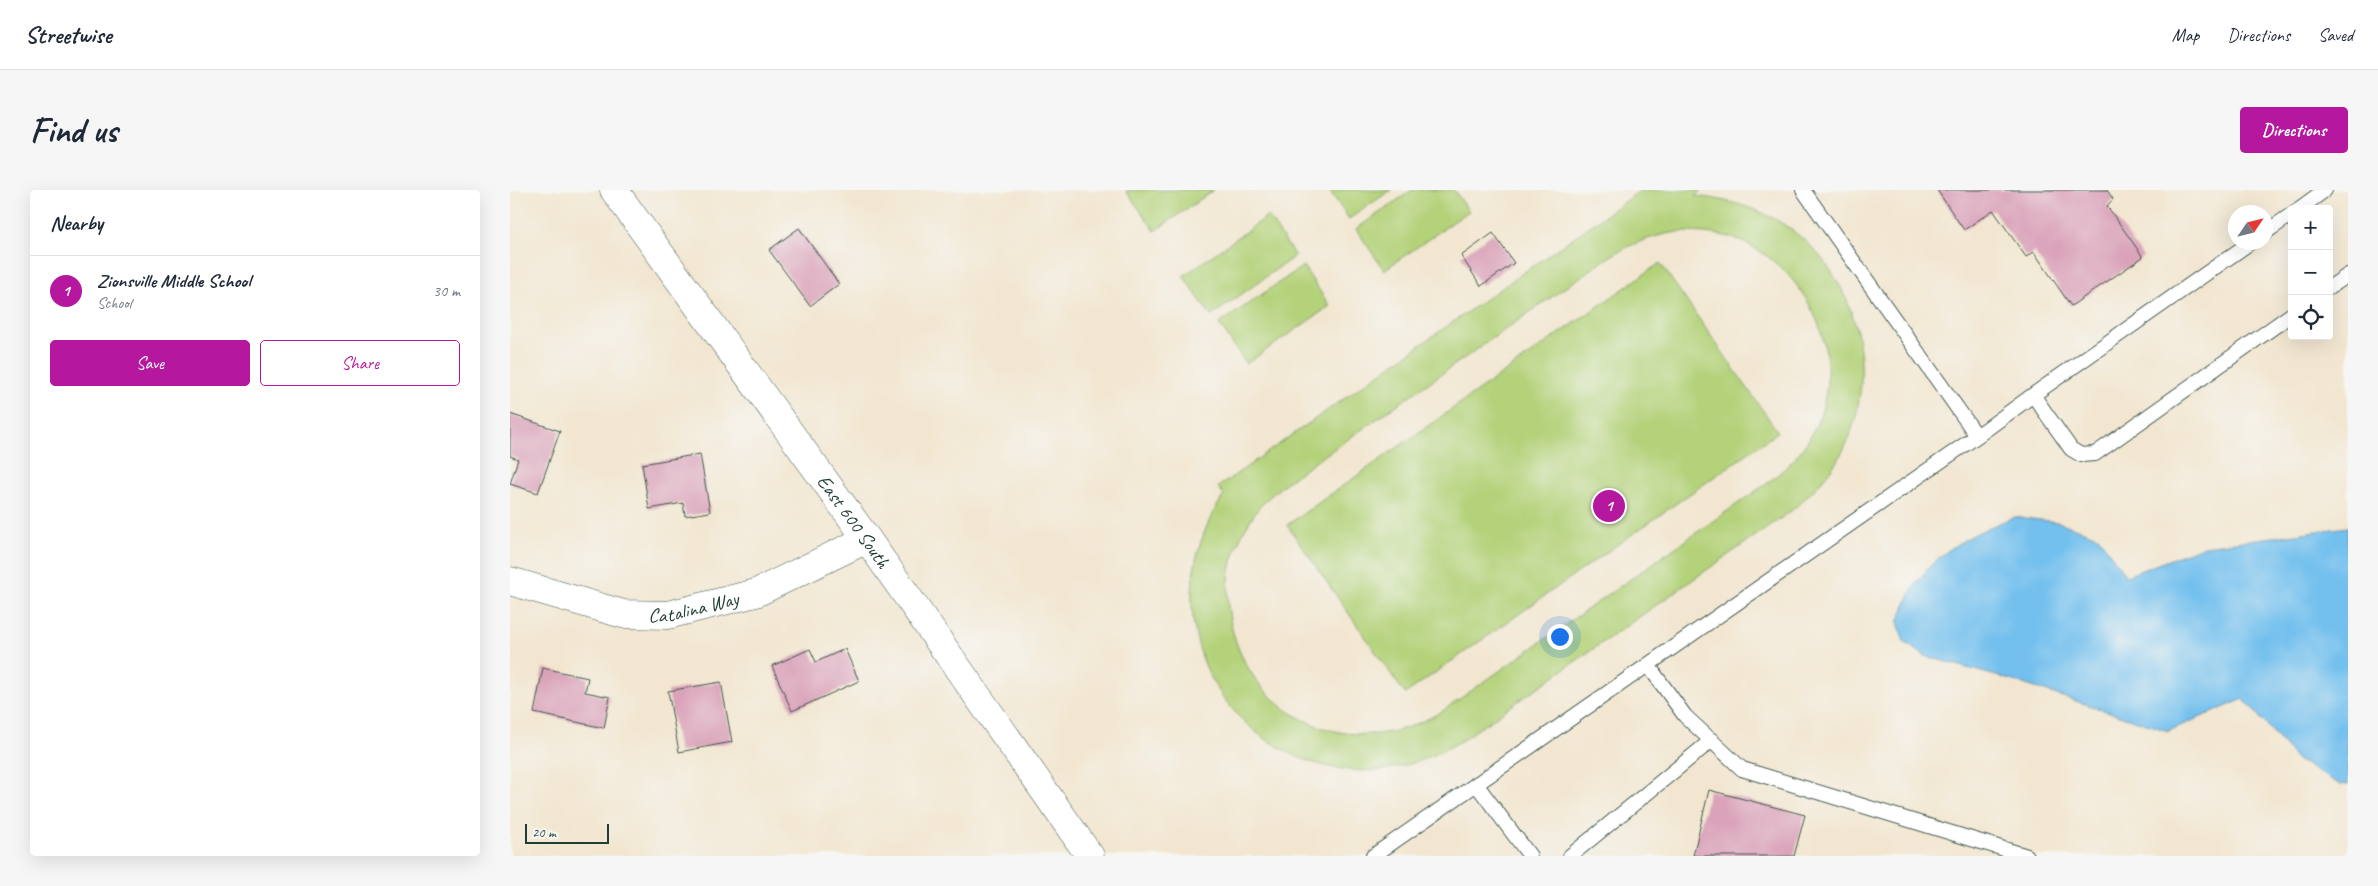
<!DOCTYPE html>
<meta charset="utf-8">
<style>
body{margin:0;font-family:Caveat,sans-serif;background:#f6f6f7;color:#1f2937}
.controls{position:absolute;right:15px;top:15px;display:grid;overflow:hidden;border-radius:5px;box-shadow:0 5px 20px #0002}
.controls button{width:45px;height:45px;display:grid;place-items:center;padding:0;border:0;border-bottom:1px solid #e0e1e3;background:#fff;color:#1f2937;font:25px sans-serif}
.compass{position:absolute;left:1718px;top:15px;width:45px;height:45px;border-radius:50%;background:#fff;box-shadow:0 5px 20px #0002;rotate:55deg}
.scale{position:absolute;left:15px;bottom:12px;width:84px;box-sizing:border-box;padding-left:5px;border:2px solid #1f3d34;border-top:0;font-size:14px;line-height:18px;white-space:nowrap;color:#1f3d34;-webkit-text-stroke:4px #f6f6f2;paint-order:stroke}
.you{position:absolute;left:1049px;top:446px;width:18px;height:18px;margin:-12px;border:4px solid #fff;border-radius:50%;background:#1a73e8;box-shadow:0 0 0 8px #1a73e833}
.badge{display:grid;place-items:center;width:32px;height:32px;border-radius:50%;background:#b5179e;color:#fff;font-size:16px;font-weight:700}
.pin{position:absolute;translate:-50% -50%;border:2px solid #fff;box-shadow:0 1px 5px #0006}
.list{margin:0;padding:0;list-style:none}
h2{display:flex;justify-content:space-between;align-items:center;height:65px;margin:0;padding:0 20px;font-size:21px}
h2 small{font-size:16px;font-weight:400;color:#747a83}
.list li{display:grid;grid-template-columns:32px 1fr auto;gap:15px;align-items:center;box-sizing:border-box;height:70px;padding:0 20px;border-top:1px solid #e0e1e3}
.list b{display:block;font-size:19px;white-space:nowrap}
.list p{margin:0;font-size:16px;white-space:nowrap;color:#747a83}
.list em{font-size:16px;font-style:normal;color:#747a83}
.actions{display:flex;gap:10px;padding:15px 20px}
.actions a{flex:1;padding:11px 0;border:1px solid #b5179e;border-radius:5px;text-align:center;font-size:18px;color:#b5179e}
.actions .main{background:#b5179e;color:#fff}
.icon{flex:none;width:28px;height:28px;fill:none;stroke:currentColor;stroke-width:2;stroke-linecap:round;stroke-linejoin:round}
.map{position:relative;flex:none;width:1838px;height:666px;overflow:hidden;border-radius:5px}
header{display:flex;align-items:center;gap:30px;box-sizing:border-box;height:70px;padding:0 25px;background:#fff;border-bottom:1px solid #e0e1e3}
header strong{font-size:24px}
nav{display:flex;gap:28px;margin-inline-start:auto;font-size:18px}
.intro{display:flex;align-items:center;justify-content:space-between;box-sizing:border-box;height:120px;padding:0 30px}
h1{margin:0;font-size:35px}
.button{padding:12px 22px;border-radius:5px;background:#b5179e;color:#fff;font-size:18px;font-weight:700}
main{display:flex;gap:30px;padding:0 30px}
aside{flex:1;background:#fff;border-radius:5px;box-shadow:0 5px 20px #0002}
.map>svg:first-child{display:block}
.green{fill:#b3d279;stroke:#698856;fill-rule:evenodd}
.water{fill:#73c0ee;stroke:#497e91}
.building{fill:#daa3ba}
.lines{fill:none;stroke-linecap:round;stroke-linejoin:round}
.service-casing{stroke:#3f564b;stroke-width:16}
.minor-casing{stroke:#3f564b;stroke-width:29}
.service{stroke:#fff;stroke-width:14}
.minor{stroke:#fff;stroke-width:28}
.labels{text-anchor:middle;stroke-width:5;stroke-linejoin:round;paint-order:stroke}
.street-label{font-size:20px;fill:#1f3d34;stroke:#f6f6f2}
</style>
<header>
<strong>Streetwise</strong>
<nav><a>Map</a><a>Directions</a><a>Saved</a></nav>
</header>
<div class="intro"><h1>Find us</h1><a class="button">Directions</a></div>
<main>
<aside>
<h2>Nearby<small></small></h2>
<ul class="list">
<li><span class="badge">1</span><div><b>Zionsville Middle School</b><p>School</p></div><em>30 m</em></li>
</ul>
<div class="actions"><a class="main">Save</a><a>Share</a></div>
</aside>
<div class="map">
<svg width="1838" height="666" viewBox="0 0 1838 666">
<rect width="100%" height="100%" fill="#f6f6f2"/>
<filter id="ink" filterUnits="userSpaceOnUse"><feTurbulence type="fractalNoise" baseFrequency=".02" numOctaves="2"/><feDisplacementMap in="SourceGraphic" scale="10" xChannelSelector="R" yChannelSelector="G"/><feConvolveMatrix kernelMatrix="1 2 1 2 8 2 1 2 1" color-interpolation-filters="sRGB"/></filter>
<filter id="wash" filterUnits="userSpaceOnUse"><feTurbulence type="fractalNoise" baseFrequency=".0096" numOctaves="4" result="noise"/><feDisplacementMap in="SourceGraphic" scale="20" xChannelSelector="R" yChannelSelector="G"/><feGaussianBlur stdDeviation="1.12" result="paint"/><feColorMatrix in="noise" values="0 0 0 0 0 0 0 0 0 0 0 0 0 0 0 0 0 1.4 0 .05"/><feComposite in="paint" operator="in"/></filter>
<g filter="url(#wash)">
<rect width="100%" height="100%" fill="#f2e6d0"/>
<path class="green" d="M618,0H704L645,41L616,1Z
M819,0H881L839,29Z
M902,0H944L959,21L874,80L846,39Z
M1131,0H1192L1185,6C1210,9 1234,14 1257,25C1343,67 1374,175 1334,259C1321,284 1301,304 1280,322L951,551C927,565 904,575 877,579C846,584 812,578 784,565C682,519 652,397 714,305L708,297ZM1167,42C1191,42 1216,43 1237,54C1311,91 1344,190 1292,259C1283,272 1272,281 1260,291L931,522C910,533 888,543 864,544C747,551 678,420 743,326C752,312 765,302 778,291L1099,67C1121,54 1141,46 1167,42Z
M758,26L785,66L701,126L673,86Z
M1150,73L1268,242L895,504L777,335Z
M793,76L820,116L736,174L709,134Z"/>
<path class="water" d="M1504,327L1548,332L1588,346L1616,386L1695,356L1838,337V594L1831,595L1787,570L1734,509L1658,541L1507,492L1415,466L1394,452L1388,432C1393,420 1398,408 1404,397C1428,359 1464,343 1504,327Z"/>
<g id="blocks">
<path class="building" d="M1427,0H1597L1603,9L1597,16L1633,67L1561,116L1524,62L1516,67L1483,20L1454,40Z
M289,38L329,94L300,116L259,60Z
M983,43L1004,73L971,96L951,66Z
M0,224L50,241L28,303L0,294L8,269L0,266Z
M190,264L200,322L175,326L173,313L139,319L132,274Z
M300,459L306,472L335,459L349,491L282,521L262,476Z
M33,478L78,488L75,502L100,507L94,538L24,523Z
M211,492L222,552L169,562L158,501Z
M1199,600L1295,625L1284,666H1183Z"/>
</g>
</g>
<g filter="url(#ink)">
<use href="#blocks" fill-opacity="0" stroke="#3f564b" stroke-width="1"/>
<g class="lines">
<g class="service-casing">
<path id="service" d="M1293,0L1467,246
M1789,19L1815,0
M1756,42L1782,24
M1819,98L1838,85
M1523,205L1561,259L1571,265L1585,264L1782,124
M1138,475L1175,526L1232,579L1517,666
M966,594L1020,666
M863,666L1467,246L1523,205L1741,52
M1060,666L1202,550"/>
</g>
<g class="minor-casing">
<g id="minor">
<path id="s1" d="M104,0L357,349L580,666"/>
<path id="s2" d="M0,391L113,424L158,425L246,403L357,349"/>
</g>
</g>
<use href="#service" class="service"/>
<use href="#minor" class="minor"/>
</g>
</g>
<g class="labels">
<g class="street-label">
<text dy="7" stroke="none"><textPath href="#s1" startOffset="409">East 600 South</textPath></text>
<text dy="7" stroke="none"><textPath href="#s2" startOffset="189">Catalina Way</textPath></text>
</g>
</g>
</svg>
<div class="controls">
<button>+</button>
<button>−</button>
<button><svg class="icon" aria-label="locate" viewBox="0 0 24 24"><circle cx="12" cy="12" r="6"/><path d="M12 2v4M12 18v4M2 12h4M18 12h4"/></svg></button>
</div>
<svg class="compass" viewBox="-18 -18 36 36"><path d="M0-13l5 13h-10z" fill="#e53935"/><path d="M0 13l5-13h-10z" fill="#747a83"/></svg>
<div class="scale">20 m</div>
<div class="you"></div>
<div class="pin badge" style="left:1099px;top:316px">1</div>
</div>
</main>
